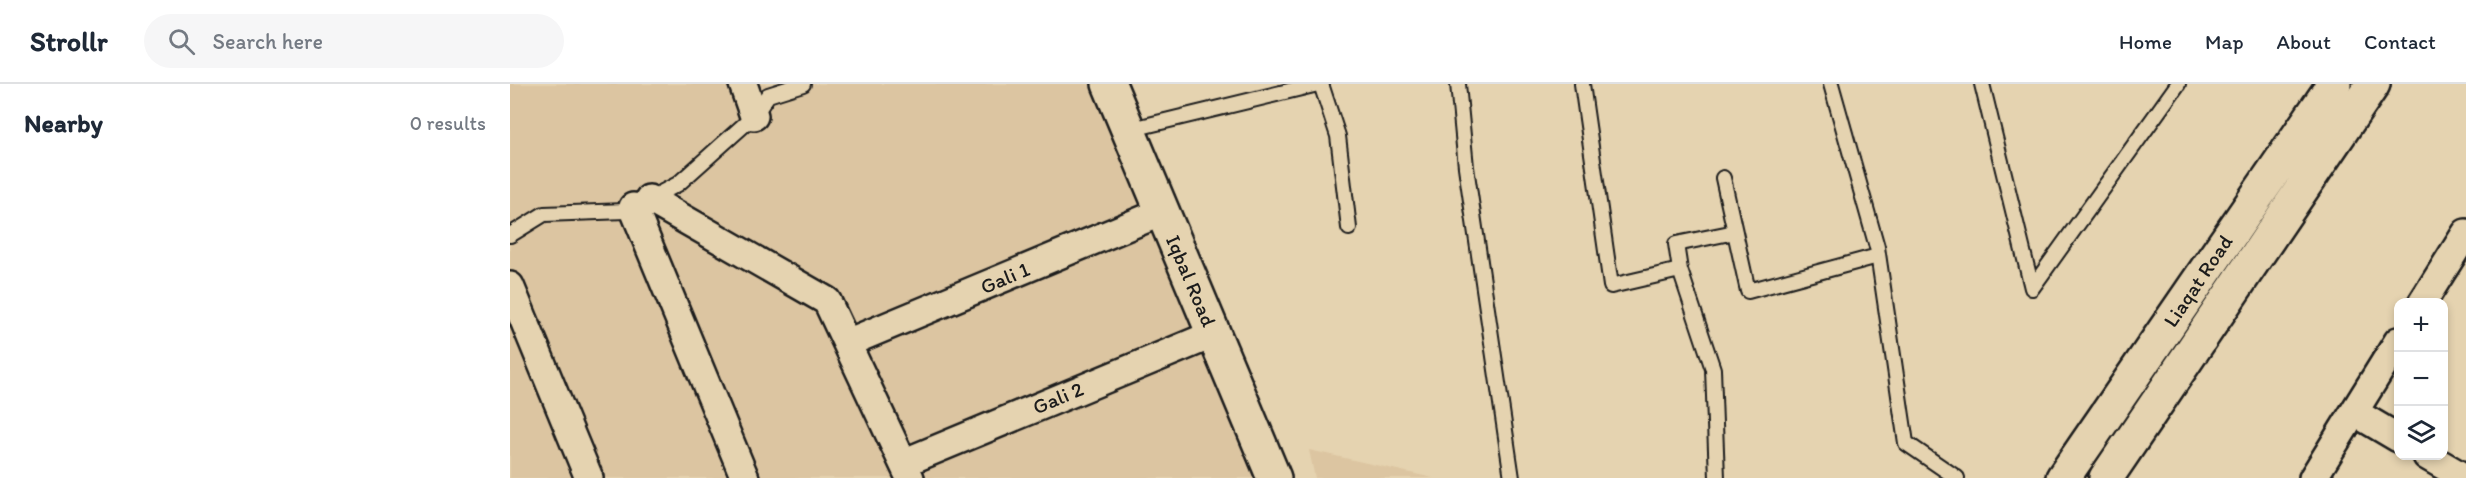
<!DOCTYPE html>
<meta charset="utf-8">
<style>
body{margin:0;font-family:Itim,sans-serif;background:#f6f6f7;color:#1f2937}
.controls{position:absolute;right:18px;bottom:18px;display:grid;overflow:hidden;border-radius:12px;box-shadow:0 3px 9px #0003}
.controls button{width:54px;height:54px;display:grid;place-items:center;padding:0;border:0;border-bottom:2px solid #e0e1e3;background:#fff;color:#1f2937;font:30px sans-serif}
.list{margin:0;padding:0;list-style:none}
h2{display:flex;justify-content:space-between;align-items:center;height:78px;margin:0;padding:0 24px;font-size:26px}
h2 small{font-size:20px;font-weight:400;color:#747a83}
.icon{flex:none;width:33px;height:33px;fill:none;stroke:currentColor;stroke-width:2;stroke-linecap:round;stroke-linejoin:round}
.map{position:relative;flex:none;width:1956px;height:394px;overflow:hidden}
header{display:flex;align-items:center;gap:36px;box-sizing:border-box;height:84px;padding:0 30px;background:#fff;border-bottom:2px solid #e0e1e3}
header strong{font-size:28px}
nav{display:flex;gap:33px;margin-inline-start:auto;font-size:21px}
.search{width:420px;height:54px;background:#f6f6f7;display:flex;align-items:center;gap:15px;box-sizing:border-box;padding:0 21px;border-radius:33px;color:#747a83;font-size:22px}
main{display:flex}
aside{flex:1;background:#fff}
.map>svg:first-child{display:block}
.built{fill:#dcc5a1}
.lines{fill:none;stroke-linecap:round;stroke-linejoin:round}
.service-casing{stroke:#1c1c1c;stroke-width:18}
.minor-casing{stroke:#1c1c1c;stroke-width:32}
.tertiary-casing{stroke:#1c1c1c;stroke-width:38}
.secondary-casing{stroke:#1c1c1c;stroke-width:38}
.service{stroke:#e5d3b0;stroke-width:14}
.minor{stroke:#e5d3b0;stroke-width:27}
.tertiary{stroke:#e5d3b0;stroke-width:33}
.secondary{stroke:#e5d3b0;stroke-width:33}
.labels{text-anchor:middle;stroke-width:4.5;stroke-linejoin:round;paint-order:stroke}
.street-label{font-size:21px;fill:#1c1c1c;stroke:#e5d3b0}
</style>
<header>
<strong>Strollr</strong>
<div class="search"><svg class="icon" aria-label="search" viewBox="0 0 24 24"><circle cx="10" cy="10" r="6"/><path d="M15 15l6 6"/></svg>Search here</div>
<nav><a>Home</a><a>Map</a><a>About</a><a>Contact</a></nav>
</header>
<main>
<aside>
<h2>Nearby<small>0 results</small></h2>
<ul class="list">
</ul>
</aside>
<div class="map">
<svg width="1956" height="394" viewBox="0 0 1956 394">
<rect width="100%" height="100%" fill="#e5d3b0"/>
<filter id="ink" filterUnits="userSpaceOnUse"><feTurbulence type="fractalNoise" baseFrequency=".0167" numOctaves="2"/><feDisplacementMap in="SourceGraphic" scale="12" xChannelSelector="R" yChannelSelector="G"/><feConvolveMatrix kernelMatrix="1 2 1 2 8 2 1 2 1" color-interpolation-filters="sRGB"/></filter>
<g filter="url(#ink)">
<path class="built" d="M0,0H600L764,394H0Z
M799,366L923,394H805Z"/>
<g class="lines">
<g class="service-casing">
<path id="service" d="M811,0L828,52L839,144
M948,0L956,83L1002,394
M1072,0L1101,202L1170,186
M1321,0L1367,163L1396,359L1447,394
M1472,0L1522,204
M618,46L808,0
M1213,94L1238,207L1368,172
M0,151L34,130L116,127L168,100L244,32L258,11L293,0
M1522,204L1668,0
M1207,394L1203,285L1170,186L1166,160L1225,148"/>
</g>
<g class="minor-casing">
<path id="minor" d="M233,0L244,32
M139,115L317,217L400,394
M123,123L235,394
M0,202L79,394
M1912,219L1956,149
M337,259L652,128
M1844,328L1888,354
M1917,372L1955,394
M393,379L704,250
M1803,394L1888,257"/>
</g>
<g class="tertiary-casing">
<path id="tertiary" d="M599,0L764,394"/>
</g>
<g class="secondary-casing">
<path id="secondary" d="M1553,394L1824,0
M1596,394L1863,0"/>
</g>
<use href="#service" class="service"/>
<use href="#minor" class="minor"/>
<use href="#tertiary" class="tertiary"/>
<use href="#secondary" class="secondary"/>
</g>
</g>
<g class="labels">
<g class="street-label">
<text transform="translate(495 194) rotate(-23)" y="7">Gali 1</text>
<text transform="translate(681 197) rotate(67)" y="7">Iqbal Road</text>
<text transform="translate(1688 197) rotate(-56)" y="7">Liaqat Road</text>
<text transform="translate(548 314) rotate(-23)" y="7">Gali 2</text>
</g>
</g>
</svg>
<div class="controls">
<button>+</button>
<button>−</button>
<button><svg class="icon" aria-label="layers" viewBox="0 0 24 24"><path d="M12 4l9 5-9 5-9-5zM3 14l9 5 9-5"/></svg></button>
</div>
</div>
</main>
